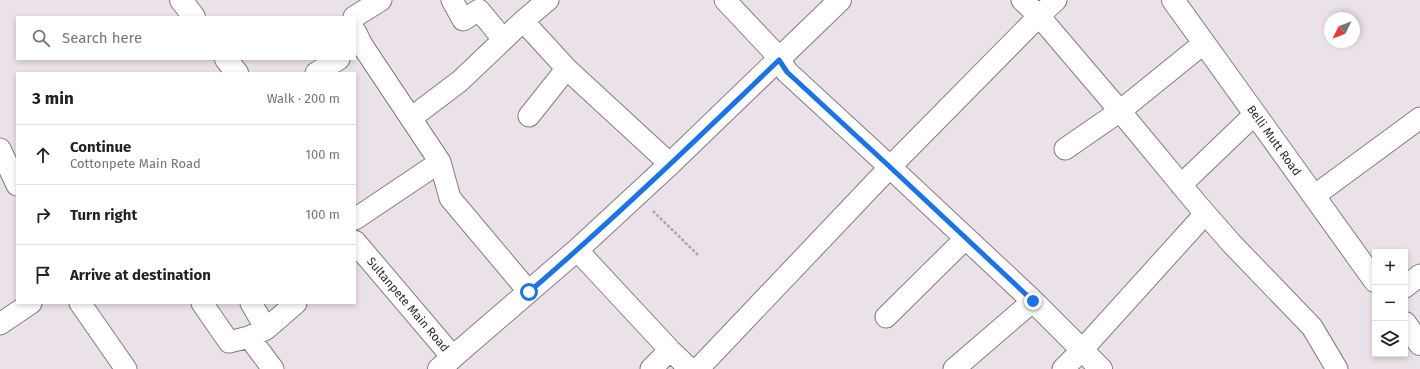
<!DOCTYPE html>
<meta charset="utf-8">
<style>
body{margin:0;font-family:"Fira Sans",sans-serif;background:#f6f6f6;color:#222}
.controls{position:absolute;right:12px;bottom:12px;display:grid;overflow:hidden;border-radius:0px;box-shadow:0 2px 6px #0003}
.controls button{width:36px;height:36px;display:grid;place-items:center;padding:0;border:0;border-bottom:1px solid #e0e0e0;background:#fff;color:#222;font:20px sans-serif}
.compass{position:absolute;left:1324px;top:12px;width:36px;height:36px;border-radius:50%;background:#fff;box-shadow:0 2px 6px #0003;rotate:227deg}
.stop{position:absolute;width:12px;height:12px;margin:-9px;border:3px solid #1a73e8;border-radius:50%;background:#fff}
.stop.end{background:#1a73e8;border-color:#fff;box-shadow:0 1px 4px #0008}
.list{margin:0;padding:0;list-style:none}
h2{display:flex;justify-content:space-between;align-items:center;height:52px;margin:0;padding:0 16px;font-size:17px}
h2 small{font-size:13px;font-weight:400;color:#767676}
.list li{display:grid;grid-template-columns:26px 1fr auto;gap:12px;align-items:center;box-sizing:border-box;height:60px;padding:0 16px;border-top:1px solid #e0e0e0}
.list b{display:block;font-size:15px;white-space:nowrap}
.list p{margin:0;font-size:13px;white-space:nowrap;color:#767676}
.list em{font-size:13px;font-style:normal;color:#767676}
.icon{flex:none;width:22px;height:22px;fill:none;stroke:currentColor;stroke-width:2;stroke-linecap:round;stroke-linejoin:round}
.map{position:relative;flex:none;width:1420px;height:369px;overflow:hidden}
.search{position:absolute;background:#fff;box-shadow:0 2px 6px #0003;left:16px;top:16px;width:340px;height:44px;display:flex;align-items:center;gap:10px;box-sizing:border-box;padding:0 14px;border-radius:0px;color:#767676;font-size:15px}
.panel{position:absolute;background:#fff;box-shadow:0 2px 6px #0003;left:16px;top:72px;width:340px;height:232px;border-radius:0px}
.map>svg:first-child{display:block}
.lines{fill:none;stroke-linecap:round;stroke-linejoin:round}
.street-casing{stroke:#847c81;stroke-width:23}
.secondary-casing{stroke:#847c81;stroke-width:24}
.path{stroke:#aea7ac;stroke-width:2.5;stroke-dasharray:3 2;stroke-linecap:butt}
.street{stroke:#fff;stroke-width:21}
.secondary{stroke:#fff;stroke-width:22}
.route{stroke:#1a73e8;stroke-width:5}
.labels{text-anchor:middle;stroke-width:3.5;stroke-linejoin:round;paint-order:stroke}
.street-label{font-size:12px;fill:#2e2b2d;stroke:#eae2e8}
</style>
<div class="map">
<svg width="1420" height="369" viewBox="0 0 1420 369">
<rect width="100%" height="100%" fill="#eae2e8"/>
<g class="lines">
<g class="street-casing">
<path id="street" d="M452,0L463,20L479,10L503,39
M725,0L771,49L779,60
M1022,0L1039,16L1120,111L1197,204L1232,244L1312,327L1337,369
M354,17L381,0
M523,21L568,70L670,164
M355,31L362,45L440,162L450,198L529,292
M316,73L339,59
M529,116L560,77L568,70
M411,118L460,81L523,21L548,0
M0,149L17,185
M1065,149L1120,111L1204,43
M1181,185L1255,114
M1314,196L1420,118
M355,219L440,162
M577,250L670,350
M1405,287L1420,275
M80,303L126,369
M202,303L229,342L249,337L266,329L296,303
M251,303L266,329
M886,317L966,238
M0,324L31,303
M249,337L273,369
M651,369L670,350L690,369
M698,369L890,167L1039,16L1056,0
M954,369L1033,301
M1063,369L1082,350L1205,214"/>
</g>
<g class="secondary-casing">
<g id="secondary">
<path d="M181,0L194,17"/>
<path id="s1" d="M1173,0L1375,281"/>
<path d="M226,59L237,73"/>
<path d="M779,60L787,72L890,167L1033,301L1101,369"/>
<path id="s2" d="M355,242L445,348L451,359"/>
<path d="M1405,323L1420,344"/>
<path d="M439,369L577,250L670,164L840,0"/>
</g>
</g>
<path class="path" d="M653,211L698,255"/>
<use href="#street" class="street"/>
<use href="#secondary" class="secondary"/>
</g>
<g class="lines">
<path class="route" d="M529,292C615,218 697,139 779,60L787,72L890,167L1033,301"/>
</g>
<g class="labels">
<g class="street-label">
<text dy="4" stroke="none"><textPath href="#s1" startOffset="173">Belli Mutt Road</textPath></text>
<text dy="4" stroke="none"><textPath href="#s2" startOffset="82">Sultanpete Main Road</textPath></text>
</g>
</g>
</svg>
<div class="controls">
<button>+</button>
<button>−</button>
<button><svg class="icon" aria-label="layers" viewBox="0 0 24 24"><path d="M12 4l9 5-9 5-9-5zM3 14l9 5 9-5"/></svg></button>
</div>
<svg class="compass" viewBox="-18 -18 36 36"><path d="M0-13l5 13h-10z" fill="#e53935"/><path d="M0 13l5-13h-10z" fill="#767676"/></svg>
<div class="stop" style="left:529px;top:292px"></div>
<div class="stop end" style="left:1033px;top:301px"></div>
<div class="search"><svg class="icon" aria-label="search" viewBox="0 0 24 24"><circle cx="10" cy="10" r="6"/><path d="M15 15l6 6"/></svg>Search here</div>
<section class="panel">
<h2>3 min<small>Walk · 200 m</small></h2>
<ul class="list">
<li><svg class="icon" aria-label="ahead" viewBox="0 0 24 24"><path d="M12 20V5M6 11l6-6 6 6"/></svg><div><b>Continue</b><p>Cottonpete Main Road</p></div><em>100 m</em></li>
<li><svg class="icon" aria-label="right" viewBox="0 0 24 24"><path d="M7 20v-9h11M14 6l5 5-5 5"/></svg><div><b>Turn right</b></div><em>100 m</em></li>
<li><svg class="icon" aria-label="arrive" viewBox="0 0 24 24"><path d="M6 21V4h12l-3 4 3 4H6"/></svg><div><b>Arrive at destination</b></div></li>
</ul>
</section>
</div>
